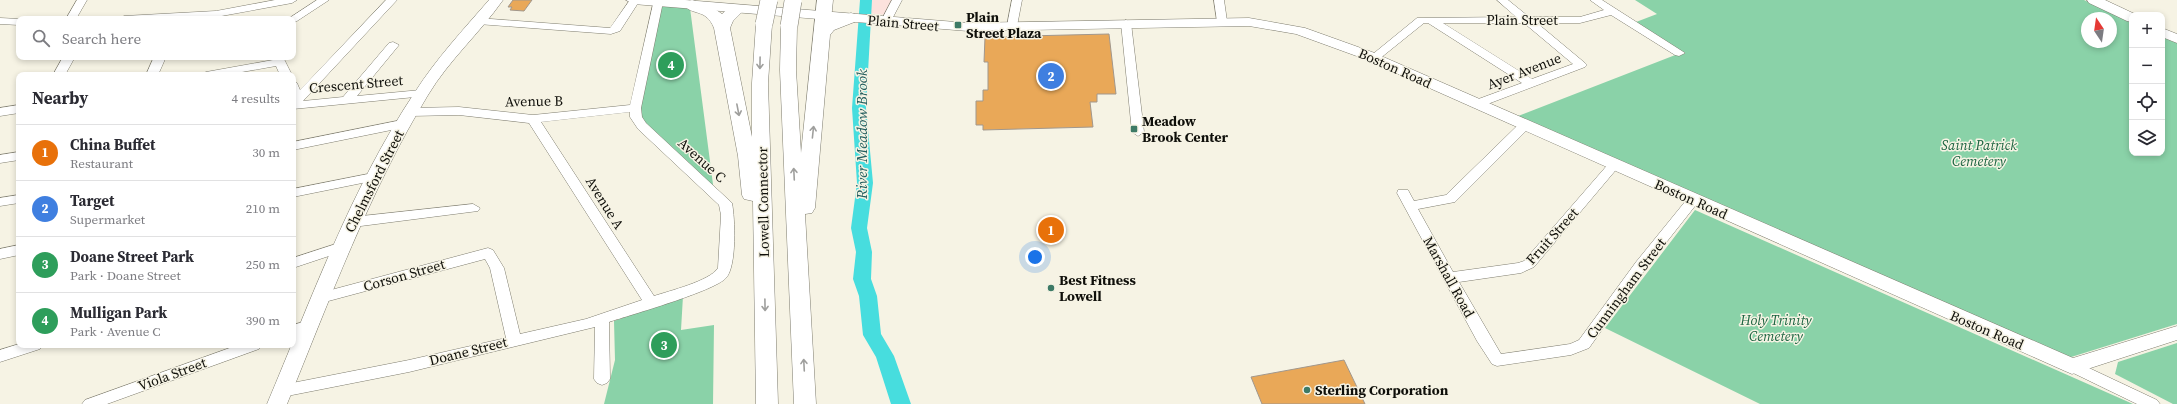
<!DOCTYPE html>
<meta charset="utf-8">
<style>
body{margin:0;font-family:"Source Serif 4",serif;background:#f2f2f3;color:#2b2b33}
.controls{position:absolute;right:12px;top:12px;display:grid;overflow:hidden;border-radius:8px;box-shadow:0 2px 6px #0003}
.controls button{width:36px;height:36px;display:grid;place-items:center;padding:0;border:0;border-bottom:1px solid #e1e1e2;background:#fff;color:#2b2b33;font:20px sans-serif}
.compass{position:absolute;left:2081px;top:12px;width:36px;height:36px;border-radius:50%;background:#fff;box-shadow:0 2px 6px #0003;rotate:347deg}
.you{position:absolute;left:1035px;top:257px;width:14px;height:14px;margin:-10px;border:3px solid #fff;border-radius:50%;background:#1a73e8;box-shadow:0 0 0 6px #1a73e833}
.badge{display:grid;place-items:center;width:26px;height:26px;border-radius:50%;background:#3d7a66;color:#fff;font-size:13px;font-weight:700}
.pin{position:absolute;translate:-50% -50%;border:2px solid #fff;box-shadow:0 1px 4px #0006}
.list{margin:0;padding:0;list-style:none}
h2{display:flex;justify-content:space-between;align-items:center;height:52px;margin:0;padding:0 16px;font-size:17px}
h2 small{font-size:13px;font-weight:400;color:#7c7c81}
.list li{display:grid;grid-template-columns:26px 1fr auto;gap:12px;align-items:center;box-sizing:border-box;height:56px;padding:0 16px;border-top:1px solid #e1e1e2}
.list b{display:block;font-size:15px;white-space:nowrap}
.list p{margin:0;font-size:13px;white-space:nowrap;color:#7c7c81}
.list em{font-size:13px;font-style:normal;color:#7c7c81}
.icon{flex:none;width:22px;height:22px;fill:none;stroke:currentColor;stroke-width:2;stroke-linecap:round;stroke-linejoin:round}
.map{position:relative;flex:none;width:2177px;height:404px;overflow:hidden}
.search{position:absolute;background:#fff;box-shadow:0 2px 6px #0003;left:16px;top:16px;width:280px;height:44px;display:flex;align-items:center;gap:10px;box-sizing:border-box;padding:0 14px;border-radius:8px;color:#7c7c81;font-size:15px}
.panel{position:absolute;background:#fff;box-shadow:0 2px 6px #0003;left:16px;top:72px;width:280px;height:276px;border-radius:8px}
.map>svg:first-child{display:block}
.industrial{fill:#fce2dd}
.green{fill:#8ad2a8;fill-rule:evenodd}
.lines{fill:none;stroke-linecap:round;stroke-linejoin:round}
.river{fill:#47ddde;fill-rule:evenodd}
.building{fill:#e9a858;stroke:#a1978c}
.minor-casing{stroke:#7f7d6f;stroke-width:1}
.major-casing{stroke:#7f7d6f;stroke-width:1}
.highway-casing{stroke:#7f7d6f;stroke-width:1}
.minor{fill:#fff;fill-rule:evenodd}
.major{fill:#fff;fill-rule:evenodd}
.highway{fill:#fff;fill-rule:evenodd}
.highway-bridge-casing{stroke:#7f7d6f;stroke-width:18;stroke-linecap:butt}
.highway-bridge{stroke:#fff;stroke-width:17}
.oneway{stroke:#9f9f9d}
.poi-dot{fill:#3d7a66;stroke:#f6f3e4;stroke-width:1.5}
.labels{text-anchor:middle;stroke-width:3;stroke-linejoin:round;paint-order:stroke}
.poi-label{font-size:14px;font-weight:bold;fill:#0f0f0a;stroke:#f6f3e4;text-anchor:start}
.street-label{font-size:14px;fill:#0f0f0a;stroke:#f6f3e4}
.park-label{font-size:14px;font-style:italic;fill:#1b6440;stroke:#f6f3e4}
.water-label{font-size:15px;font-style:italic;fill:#225e5e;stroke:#f6f3e4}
</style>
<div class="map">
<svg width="2177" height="404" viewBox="0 0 2177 404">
<rect width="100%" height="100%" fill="#f6f3e4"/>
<path class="industrial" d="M871,0H892L885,15L870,13Z"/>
<path class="green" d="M1635,0H2084L2132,22V153H2162V36L2177,43V324L2068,358L1518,116L1683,52L1636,22L1657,14ZM2087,18H2111V42H2087Z
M658,2L690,8L714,192L638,122Z
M1695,210L2133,404H1760L1605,328Z
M683,296L681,330L714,325L713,404H604L615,360L614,321Z
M2177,343V404H2173L2115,374L2118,362Z"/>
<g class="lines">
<path class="river" d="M860,0H872L866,108L873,183L867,228L872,252L871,279L877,296L881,334L894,356L911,404H891L876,357L863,335L859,296L853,279L856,252L851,228L857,183L852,108Z"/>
</g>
<path class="building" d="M513,0H532L524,11L510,10L512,7H508Z
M1109,34L1116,94H1097V102H1090L1093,127L983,130V125H976V101H983V90H988V62H984L985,37Z
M1344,360L1365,404H1262L1251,377Z"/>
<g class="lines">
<g class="minor-casing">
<path id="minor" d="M77,0H87L76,19H66Z
M275,0H297L292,3L216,17L119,19L124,16L216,11Z
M317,0H329L297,21L293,22V19H288Z
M386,0H397L303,101L343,97L389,43L393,42L399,45L357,96L421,90L427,94L425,96L293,109V82L297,83L300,90Z
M630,0H640L620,31L611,34L478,24L473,21L478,18L610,28Z
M654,0H662L663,2L641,108L642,117L646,123L732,203C735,218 737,266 726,278C715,291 630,315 609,322L610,379L607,383L602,385L597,383L594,379L595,327L409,372L282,397L277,395L274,391L277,387L282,385L409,360L506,338L490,268L485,259L321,303L316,302L314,298L316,294L488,248L493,250L504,268L520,334L586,319L642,300L529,123L459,115L410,116L404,112L410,108L459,107L533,115L630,105ZM630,112V117L638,129L719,205L721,215L718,268C710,281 669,291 654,296L541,122Z
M892,0H902L890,23H882L881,21Z
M1012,0H1022L1017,26L1012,29L1007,26Z
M1214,0H1224L1227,21L1226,23L1222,24L1217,21Z
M1497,0H1508L1529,17H1580L1604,10L1590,0H1602L1685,53L1679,56L1675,55L1611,15L1580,23H1537L1585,63L1587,65L1585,67L1477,108L1473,107L1471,104L1473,101L1522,83L1428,23H1424L1378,60H1370L1368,58L1417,18L1516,17ZM1443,23H1524L1573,64L1532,79Z
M0,18L20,19L19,25L0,24Z
M1126,20L1131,23L1144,132L1138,136L1132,132L1121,23Z
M63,57H75L65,75H53Z
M154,57H166L158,75H146Z
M271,57H283L292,75H280L276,66L225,75H200L206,72L273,60Z
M19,105V113L0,116V108Z
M402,120L408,124L406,127L293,150V142Z
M1524,122L1530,126L1528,129L1455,202L1418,209L1453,272L1518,263L1524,261L1610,162L1614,161L1620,165L1534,267L1521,273L1459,282L1501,354L1570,344L1579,340L1636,262L1688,198H1698L1699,201L1646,268L1589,348L1571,355L1497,366L1492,364L1477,341L1397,193L1398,190H1408L1414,201L1446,195L1520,123Z
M19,152V160L0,163V155Z
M373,173L377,174L379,177L377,180L293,197V189Z
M19,195V203L0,206V198Z
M473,204L480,208L478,211L353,227L348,225L346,222L348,219L353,217Z
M342,242L347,244L349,247L347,250L293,268V258Z
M19,245V255L0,259V249Z
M310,320L315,321L317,325L315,329L293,336V325Z
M19,344L42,345L40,349L0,362V350Z
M238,345H261L259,349L107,404H82L85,400Z
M2072,360L2157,400L2160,404H2137L2067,370L2065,366L2067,362Z"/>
</g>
<g class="major-casing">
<path id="major" d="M489,0H503C480,33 449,60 428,95C369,192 330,299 287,404H267C311,300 351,188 415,92C436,59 463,30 489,0Z
M626,0H685L968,23L1249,18L1305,28L1372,52L2073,358L2177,326V340L2072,374L2065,371L1362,58L1296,34L1249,26L968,31L633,4Z
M2087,0H2105L2137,15H2132V22L2127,21L2089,3Z
M2162,28L2177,34V43L2162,37Z"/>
</g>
<g class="highway-casing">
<path id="highway" d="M692,0L712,7L722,14C729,8 733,3 743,6L745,9L733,21L730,28L752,137V83L756,24L758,21H770L772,24L768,83L778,404H756L753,201L744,199L742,195L738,156L714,28C706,8 692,16 684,5L687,2Z
M817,0H833L831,20L851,13L857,15L859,18L857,21L834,30L830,35L815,208L812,213L805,214L816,404H794L780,70L781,26L783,23H795L797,26L796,70L801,153Z"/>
</g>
<use href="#minor" class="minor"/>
<use href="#major" class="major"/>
<use href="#highway" class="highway"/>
<g class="highway-bridge-casing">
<path id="highway-bridge" d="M764,24L769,0
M789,26L793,1"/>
</g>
<use href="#highway-bridge" class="highway-bridge"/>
</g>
<defs><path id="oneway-shaft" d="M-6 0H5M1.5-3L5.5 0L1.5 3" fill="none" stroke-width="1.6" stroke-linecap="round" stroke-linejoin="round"/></defs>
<g class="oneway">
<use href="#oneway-shaft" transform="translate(760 63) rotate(91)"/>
<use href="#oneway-shaft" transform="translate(738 110) rotate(79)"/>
<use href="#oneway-shaft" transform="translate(813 132) rotate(-84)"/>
<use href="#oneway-shaft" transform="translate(794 174) rotate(-93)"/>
<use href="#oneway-shaft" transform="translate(765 305) rotate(89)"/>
<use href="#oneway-shaft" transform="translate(804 365) rotate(-93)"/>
</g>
<g class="poi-dot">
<rect x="954" y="21" width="8" height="8" rx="2"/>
<rect x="1130" y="125" width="8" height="8" rx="2"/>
<circle cx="1051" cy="288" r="4"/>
<circle cx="1307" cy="390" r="4"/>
</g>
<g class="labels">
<g class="poi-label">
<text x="966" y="22">Plain<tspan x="966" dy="16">Street Plaza</tspan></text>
<text x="1142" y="126">Meadow<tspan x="1142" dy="16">Brook Center</tspan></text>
<text x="1059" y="285">Best Fitness<tspan x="1059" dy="16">Lowell</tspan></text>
<text x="1315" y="395">Sterling Corporation</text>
</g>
<g class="street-label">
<text x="1522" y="25">Plain Street</text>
<text transform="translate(903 23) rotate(5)" y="5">Plain Street</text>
<text transform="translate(1395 68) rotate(24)" y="5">Boston Road</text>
<text transform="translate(1524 71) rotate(-21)" y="5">Ayer Avenue</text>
<text transform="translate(356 84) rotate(-5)" y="5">Crescent Street</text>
<text transform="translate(534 101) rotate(-1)" y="5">Avenue B</text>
<text transform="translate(702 160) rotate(42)" y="5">Avenue C</text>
<text transform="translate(374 181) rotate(-63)" y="5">Chelmsford Street</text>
<text transform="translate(1691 199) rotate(24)" y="5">Boston Road</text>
<text transform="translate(763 202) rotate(-91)" y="5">Lowell Connector</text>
<text transform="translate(605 203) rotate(58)" y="5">Avenue A</text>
<text transform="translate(1552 236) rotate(-48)" y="5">Fruit Street</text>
<text transform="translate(404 275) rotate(-16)" y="5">Corson Street</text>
<text transform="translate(1449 277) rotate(61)" y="5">Marshall Road</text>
<text transform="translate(1626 288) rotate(-53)" y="5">Cunningham Street</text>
<text transform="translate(1987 330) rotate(23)" y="5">Boston Road</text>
<text transform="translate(468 351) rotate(-14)" y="5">Doane Street</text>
<text transform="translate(172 374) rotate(-20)" y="5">Viola Street</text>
</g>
<g class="park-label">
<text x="1979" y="150">Saint Patrick<tspan x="1979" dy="16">Cemetery</tspan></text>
<text x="1776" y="325">Holy Trinity<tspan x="1776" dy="16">Cemetery</tspan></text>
</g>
<g class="water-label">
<text transform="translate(862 134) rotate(-90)" y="5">River Meadow Brook</text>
</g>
</g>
</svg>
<div class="controls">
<button>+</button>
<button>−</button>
<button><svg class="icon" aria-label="locate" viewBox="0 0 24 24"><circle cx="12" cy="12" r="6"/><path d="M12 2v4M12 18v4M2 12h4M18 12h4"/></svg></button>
<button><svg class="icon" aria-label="layers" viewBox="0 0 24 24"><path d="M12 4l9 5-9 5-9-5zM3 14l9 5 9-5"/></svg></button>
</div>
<svg class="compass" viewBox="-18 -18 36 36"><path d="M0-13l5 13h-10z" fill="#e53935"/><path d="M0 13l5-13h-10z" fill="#7c7c81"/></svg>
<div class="you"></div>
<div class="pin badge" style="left:1051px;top:230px;background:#e8710a">1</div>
<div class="pin badge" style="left:1051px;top:76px;background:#3f7fe0">2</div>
<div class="pin badge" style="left:664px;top:345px;background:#2e9e5b">3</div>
<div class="pin badge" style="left:671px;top:65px;background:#2e9e5b">4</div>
<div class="search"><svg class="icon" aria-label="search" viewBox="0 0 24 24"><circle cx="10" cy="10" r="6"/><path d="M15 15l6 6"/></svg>Search here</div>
<section class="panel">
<h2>Nearby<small>4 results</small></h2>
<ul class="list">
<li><span class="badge" style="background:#e8710a">1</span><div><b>China Buffet</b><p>Restaurant</p></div><em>30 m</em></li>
<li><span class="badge" style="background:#3f7fe0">2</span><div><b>Target</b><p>Supermarket</p></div><em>210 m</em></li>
<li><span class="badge" style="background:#2e9e5b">3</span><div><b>Doane Street Park</b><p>Park · Doane Street</p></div><em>250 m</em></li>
<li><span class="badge" style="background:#2e9e5b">4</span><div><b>Mulligan Park</b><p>Park · Avenue C</p></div><em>390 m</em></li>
</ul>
</section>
</div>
